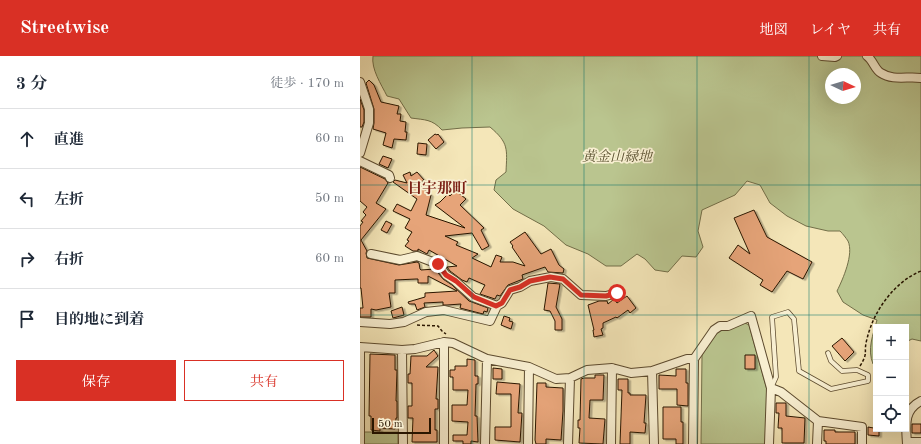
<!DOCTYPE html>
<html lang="ja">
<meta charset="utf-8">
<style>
body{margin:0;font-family:"Old Standard TT","Noto Serif JP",serif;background:#f6f6f7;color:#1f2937}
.controls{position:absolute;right:12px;bottom:12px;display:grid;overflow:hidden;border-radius:0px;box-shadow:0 4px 16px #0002}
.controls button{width:36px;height:36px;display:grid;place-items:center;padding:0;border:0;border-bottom:1px solid #e0e1e3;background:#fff;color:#1f2937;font:20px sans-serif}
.compass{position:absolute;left:465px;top:12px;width:36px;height:36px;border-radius:50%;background:#fff;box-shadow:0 4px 16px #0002;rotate:94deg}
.scale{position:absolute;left:12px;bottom:10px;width:59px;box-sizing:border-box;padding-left:4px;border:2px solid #2a1600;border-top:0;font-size:11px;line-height:14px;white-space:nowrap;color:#2a1600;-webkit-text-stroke:3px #f8efd1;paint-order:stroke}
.stop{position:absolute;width:12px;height:12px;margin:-9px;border:3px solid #d93025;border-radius:50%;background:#fff}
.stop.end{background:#d93025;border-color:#fff;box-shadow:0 1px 4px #0008}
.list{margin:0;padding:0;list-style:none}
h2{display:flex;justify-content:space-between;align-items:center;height:52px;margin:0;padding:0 16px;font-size:17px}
h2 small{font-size:13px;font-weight:400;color:#747a83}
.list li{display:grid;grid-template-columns:26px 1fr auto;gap:12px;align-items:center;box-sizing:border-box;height:60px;padding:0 16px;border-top:1px solid #e0e1e3}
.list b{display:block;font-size:15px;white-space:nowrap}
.list em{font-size:13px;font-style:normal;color:#747a83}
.actions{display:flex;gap:8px;padding:12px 16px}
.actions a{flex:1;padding:9px 0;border:1px solid #d93025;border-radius:0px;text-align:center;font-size:14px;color:#d93025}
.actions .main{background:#d93025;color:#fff}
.icon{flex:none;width:22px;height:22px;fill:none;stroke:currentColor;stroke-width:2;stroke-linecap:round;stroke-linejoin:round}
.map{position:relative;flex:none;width:561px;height:388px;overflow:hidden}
header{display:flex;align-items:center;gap:24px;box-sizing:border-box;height:56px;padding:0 20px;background:#d93025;color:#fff}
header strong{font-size:19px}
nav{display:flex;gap:22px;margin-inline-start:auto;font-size:14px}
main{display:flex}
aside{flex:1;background:#fff}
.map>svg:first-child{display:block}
.green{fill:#bac58f;stroke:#726e48;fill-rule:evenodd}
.building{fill:#e6a479;stroke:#2a1600;filter:url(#shadow)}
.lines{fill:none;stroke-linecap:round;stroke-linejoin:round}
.lane-casing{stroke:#5c4a2e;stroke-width:5.5}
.street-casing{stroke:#5c4a2e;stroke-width:10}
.path{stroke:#2a1600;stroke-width:1.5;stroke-dasharray:3 2;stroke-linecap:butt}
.lane{stroke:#f8efd1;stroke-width:4}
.street{stroke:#f8efd1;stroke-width:8}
.route{stroke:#d93025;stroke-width:5}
.grid{fill:none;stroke:#0f766e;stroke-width:1;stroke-opacity:0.55}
.labels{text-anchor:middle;stroke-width:3.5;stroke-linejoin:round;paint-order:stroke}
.park-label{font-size:14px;font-style:italic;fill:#5c5332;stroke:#f8efd1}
.neighbourhood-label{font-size:15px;font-weight:bold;fill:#7a1f14;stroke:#f8efd1}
</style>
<header>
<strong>Streetwise</strong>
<nav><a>地図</a><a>レイヤ</a><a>共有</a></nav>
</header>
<main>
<aside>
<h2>3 分<small>徒歩 · 170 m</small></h2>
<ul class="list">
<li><svg class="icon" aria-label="ahead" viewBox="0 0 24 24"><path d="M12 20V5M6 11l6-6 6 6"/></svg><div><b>直進</b></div><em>60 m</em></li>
<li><svg class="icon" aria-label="left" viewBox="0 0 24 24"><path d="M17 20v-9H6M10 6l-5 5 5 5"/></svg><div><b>左折</b></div><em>50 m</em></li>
<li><svg class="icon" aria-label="right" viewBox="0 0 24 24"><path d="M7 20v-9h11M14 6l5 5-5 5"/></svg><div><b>右折</b></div><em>60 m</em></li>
<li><svg class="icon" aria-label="arrive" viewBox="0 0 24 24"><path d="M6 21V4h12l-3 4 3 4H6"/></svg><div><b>目的地に到着</b></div></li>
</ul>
<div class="actions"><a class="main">保存</a><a>共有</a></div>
</aside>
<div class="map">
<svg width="561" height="388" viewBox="0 0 561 388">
<defs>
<filter id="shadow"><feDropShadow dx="2.5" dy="1.5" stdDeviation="0" flood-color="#0004"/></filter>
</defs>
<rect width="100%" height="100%" fill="#f4e6b8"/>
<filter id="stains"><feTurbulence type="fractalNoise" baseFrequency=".005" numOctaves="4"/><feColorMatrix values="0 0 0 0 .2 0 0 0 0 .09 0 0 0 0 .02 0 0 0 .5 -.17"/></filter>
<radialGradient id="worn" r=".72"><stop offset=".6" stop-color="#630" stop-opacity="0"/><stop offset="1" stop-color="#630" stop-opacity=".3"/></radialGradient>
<path class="green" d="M13,0H561V285L552,283L546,286V271H516V306L513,308C507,293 513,279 517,264L503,259L483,246L477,235C483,223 494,198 488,185C486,182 483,178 480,175H468L446,170L427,160L410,147L400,129L387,125L375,139L342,154L338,175L343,191L336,201L322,200L308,216L295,214L285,203L277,198L261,210H246L228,198L206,189L184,170L153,153L134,134L136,124L146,116C147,93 149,87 130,71L102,72L82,74C72,63 65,64 51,62L39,43L27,40C21,28 11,13 13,0ZM471,18H495V42H471Z
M385,267L389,269L407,334L406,388H341L342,299L357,275L362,273H369Z
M4,376H38V388H4Z"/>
<path class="building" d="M9,24L14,29L21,46L39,50L37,58H41L40,65L46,66L45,76H47L46,84L34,83L32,92L23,89L26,77L13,73L14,67V53L6,27Z
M0,43L4,54V66L2,71H0Z
M75,78L77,79L78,78L84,86L76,93L68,84Z
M58,87L67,88L66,99L57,98Z
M23,100L32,103L28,112L19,108Z
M0,111L25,123L28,127L16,147L26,153L1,184L7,195L6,197L7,202L39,209L57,206L59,207L60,213L61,214L75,213L83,223L92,229L109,245L128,252L127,256L124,255L123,258L100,252L101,248L87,249H83V246L64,247L65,251L57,254L55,248H49L48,246L65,241V237L97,235L68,220V227H58V223H56L35,224V237H29L31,251L16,254L11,253V261H0V252H3L1,232H0V170L3,166L1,165L6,159L3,156L7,151L0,145Z
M50,116L51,120L57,116L64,124L58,128L71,139L66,159L105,172L75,149L80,146L88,138L90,140L95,134L106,143L100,149L124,172L121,174L129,190L122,194L112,177L85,180L98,186L96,189L118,198L112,202L131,211L136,199L142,201L140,206H153L165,210L152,191L153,190L150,186L165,176L181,198L191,193L199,209L204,213L203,217L188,216L185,211L162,219L163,223L148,229L140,240L137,239L135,243L120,238L125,229L109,222L107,226L102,224L90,215L87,211L97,210L69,194L67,198L58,193V195H53L45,190L49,185L47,184L52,176L45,172L50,163L33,155L37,148L51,155L57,143L33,126L35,124L47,127L43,119Z
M394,154L407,181L452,206L443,223L427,215L412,236L400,229L403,224L369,202L378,189L390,198L374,162Z
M26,165L32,168L27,177L21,174Z
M188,227L200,228L196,251L202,263V274H195V265L190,255L184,254Z
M267,240L276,252L270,257L268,254L257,262L256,261L243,267V272L241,273L243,279L234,281L233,274H234L228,249L239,245H247L248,248L254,243L257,247Z
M42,251L44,259L33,262L31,255Z
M144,260L150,262L149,265L153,266L151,273L141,269Z
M482,282L494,296L485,305L472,290Z
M74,294L78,300L66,311H78L76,343H78V353H75V374H77V386H52L53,362H48V350H52V327H48V318H50L51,300H67Z
M10,298L35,299V314H37L36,345H37V362H36L35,373L20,372V375L11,374V360H9Z
M385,299H395V313H385Z
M107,303L115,304V320H118V328H116L115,360H117L118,386L111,385V388H103V385H93V379H107L108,366L92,365V349H107L108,334H93V321H90V314H95V310H107Z
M133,312L142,313V323H133Z
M316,313H326V327H328V350L317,349V333H299V319L316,320Z
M235,319H244L243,344H230L229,362L245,363L243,388L219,387L220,372H218V364H220L221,323L224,322H235Z
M258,323H268V337H270V339H286L284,367H286L285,377L270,376V388H260L262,334H258Z
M137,326L160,328L158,357H162L160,386L135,384V371H151V338H136Z
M177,327H186V331L203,332V355L201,384L186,383V388H176L175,384Z
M416,347H426V360L445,362L444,387H422V372H418L419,357H416Z
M303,351H321V366H323V388H316V383H303Z
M552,368H561V377H552Z
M508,371L519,373V380L508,379Z
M464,374H475V376H495V388H466V385H464Z"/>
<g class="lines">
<g class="lane-casing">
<path id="lane" d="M412,330L416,321L412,261L428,256L434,263L439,315L471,333L508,325V319L497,314L482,315L471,305L468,297"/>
</g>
<g class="street-casing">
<path id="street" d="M462,0L475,1L477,0
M507,0C513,4 515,14 521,17C533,25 548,20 561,22
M0,26L9,53V67L0,97
M0,105L29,119L30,122
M11,198L40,204L57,200L78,208L86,219L95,225L113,241L137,250L142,247L150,234L160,231L170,225L191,221L203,223L221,239L246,240L257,237
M0,266L30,268L44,266L66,256L84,254L130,265L137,250
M84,286V388
M0,291L42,294L55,293L84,286L93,287L127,303L169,311L196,323L210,322L227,314L252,312L271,317L292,315L327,303H334L354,274L360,270H368L391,260L411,332L421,336L458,365L502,371V388
M0,291V388
M42,294L43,388
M292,315L294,388
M547,386H561
M125,388L127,303
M168,388L169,311
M208,388L210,322
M251,388L252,312
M333,388L334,303
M409,388L411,332
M457,388L458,365
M547,388C546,370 543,354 561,345"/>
</g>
<path class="path" d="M57,269L78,270L82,275L86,278
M500,310C509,296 503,297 507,283C513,256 534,226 561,215"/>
<use href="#lane" class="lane"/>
<use href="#street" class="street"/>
</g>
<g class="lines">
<path class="route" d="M78,208L86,219L96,225L114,241L136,250L142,247L150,234L160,231L170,225L190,221L203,223L221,239L246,240L257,237"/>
</g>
<path class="grid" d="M112,0V388M224,0V388M337,0V388M449,0V388M0,129H561M0,259H561"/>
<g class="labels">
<g class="park-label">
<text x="257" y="105">黄金山緑地</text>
</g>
<g class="neighbourhood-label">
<text x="77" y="137">日宇那町</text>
</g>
</g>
<rect width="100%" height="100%" filter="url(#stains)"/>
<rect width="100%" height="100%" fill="url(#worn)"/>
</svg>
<div class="controls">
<button>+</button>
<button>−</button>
<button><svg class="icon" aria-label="locate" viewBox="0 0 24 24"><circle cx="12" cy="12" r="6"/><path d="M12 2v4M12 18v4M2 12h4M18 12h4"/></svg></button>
</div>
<svg class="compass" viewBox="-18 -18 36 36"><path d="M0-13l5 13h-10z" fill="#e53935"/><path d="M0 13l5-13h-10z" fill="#747a83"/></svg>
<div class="scale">50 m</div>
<div class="stop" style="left:257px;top:237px"></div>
<div class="stop end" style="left:78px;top:208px"></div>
</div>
</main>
